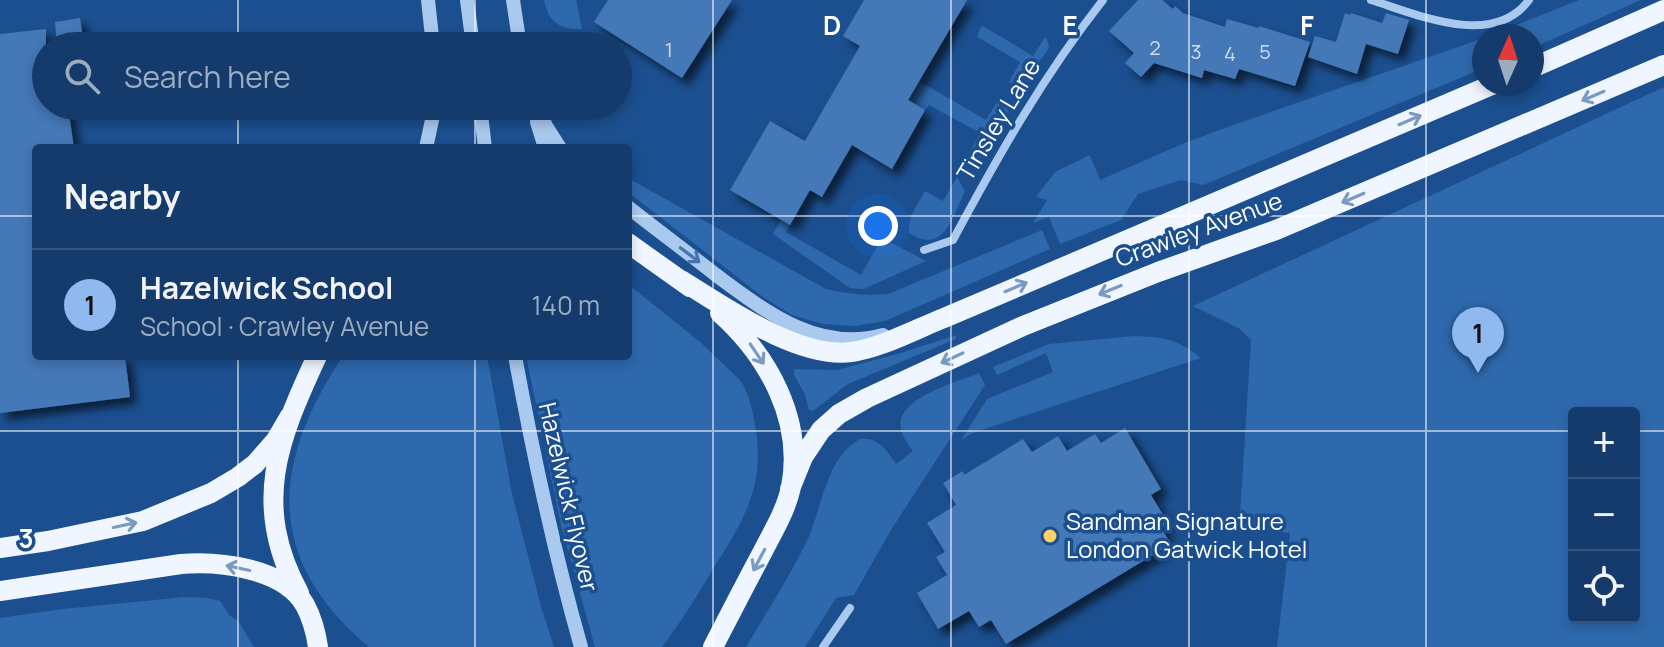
<!DOCTYPE html>
<meta charset="utf-8">
<style>
body{margin:0;font-family:Manrope,sans-serif;background:#214673;color:#f1f3f6}
.controls{position:absolute;right:24px;bottom:24px;display:grid;overflow:hidden;border-radius:8px;box-shadow:0 4px 12px #0003}
.controls button{width:72px;height:72px;display:grid;place-items:center;padding:0;border:0;border-bottom:2px solid #33557e;background:#143b6b;color:#f1f3f6;font:40px sans-serif}
.compass{position:absolute;left:1472px;top:24px;width:72px;height:72px;border-radius:50%;background:#143b6b;box-shadow:0 4px 12px #0003;rotate:3deg}
.you{position:absolute;left:878px;top:226px;width:28px;height:28px;margin:-20px;border:6px solid #fff;border-radius:50%;background:#1a73e8;box-shadow:0 0 0 12px #1a73e833}
.badge{display:grid;place-items:center;width:52px;height:52px;border-radius:50%;background:#90b9f0;color:#111;font-size:26px;font-weight:700}
.pin{position:absolute;translate:-50% -66px;filter:drop-shadow(0 2px 4px #0008)}
.pin::after{content:'';position:absolute;top:42px;width:28px;height:24px;background:inherit;clip-path:polygon(0 0,100% 0,50% 100%)}
.list{margin:0;padding:0;list-style:none}
h2{display:flex;justify-content:space-between;align-items:center;height:104px;margin:0;padding:0 32px;font-size:34px}
h2 small{font-size:26px;font-weight:400;color:#9dadc1}
.list li{display:grid;grid-template-columns:52px 1fr auto;gap:24px;align-items:center;box-sizing:border-box;height:112px;padding:0 32px;border-top:2px solid #33557e}
.list b{display:block;font-size:30px;white-space:nowrap}
.list p{margin:0;font-size:26px;white-space:nowrap;color:#9dadc1}
.list em{font-size:26px;font-style:normal;color:#9dadc1}
.icon{flex:none;width:44px;height:44px;fill:none;stroke:currentColor;stroke-width:2;stroke-linecap:round;stroke-linejoin:round}
.map{position:relative;flex:none;width:1664px;height:647px;overflow:hidden}
.search{position:absolute;background:#143b6b;box-shadow:0 4px 12px #0003;left:32px;top:32px;width:600px;height:88px;display:flex;align-items:center;gap:20px;box-sizing:border-box;padding:0 28px;border-radius:44px;color:#9dadc1;font-size:30px}
.panel{position:absolute;background:#143b6b;box-shadow:0 4px 12px #0003;left:32px;top:144px;width:600px;height:216px;border-radius:8px}
.map>svg:first-child{display:block}
.green{fill:#2e69ad;fill-rule:evenodd}
.building{fill:#4478b7;filter:url(#shadow)}
.lines{fill:none;stroke-linecap:round;stroke-linejoin:round}
.minor{stroke:#a9c9ee;stroke-width:8}
.tertiary{stroke:#a9c9ee;stroke-width:14}
.primary{stroke:#f0f6ff;stroke-width:20}
.oneway{stroke:#7b9ac1}
.oneway2{stroke:#4674ac}
.grid{fill:none;stroke:#fff;stroke-width:2;stroke-opacity:0.55}
.poi-dot{fill:#ffd166;stroke:#1b4f8f;stroke-width:3}
.labels{text-anchor:middle;stroke-width:7;stroke-linejoin:round;paint-order:stroke}
.number-label{font-size:20px;fill:#d0dded}
.street-label{font-size:24px;fill:#fff;stroke:#1b4f8f}
.poi-label{font-size:24px;fill:#fff;stroke:#1b4f8f;text-anchor:start}
.grid-label{font-size:26px;text-anchor:middle;font-weight:bold;fill:#fff;stroke:#1b4f8f;stroke-width:7;stroke-linejoin:round;paint-order:stroke}
</style>
<div class="map">
<svg width="1664" height="647" viewBox="0 0 1664 647">
<defs>
<filter id="shadow"><feDropShadow dx="7" dy="7" stdDeviation="4" flood-color="#0009"/></filter>
</defs>
<rect width="100%" height="100%" fill="#1b4f8f"/>
<path class="green" d="M544,0H576L582,29C560,30 548,22 544,0Z
M1579,0H1641L1532,48V36H1489Z
M983,26L1033,56L1045,37L1048,42L1049,48L1022,87L1015,86L1009,82L1020,62L977,37L980,28Z
M1484,38V68L1203,185L1181,180L1138,194L1121,220L1060,244L1049,217L1033,223L1047,200L1036,197L1055,172L1090,155L1100,180L1182,144L1222,129Z
M919,81L986,120L1000,97L1003,98L1008,111L982,158L977,160L966,159L980,133L929,105L925,110L879,83L916,86Z
M1664,87V647H1277L1290,533L1238,527L1240,514L1251,340L1240,329L1193,306ZM1574,413H1634V617H1574Z
M957,177L965,191C953,216 944,256 909,233C908,214 917,207 925,191L943,201Z
M628,178L826,289C847,294 866,296 888,294L1042,230L1050,249L885,321L855,326L823,324L792,315L763,297L628,192Z
M781,220L790,225L786,232L861,275L882,238L926,261L864,289L850,288L773,234Z
M628,284L700,342L739,379C748,391 751,405 754,419C767,483 746,517 713,569C697,596 681,622 662,647H595L561,525L526,356H628Z
M956,335V339L848,384L813,411L809,410L805,394L794,375V369L837,370L901,353Z
M1134,336C1164,337 1178,339 1201,358L978,431L967,436L960,442L987,399L1053,372L1046,353L997,375L993,367L1049,344Z
M343,356H487L512,494L542,610L554,647H369C264,559 271,464 343,356Z
M979,373L985,385L891,530L854,595L836,598L805,647H746C766,613 788,579 806,543C822,510 825,458 860,439C879,437 886,450 896,464L913,451C909,445 902,437 901,429C894,398 958,382 979,373Z
M185,597L207,598L220,601L229,615L238,621L254,647H0V618L62,609Z"/>
<path class="building" d="M608,0H732L682,78L594,22Z
M864,0H967L908,100L925,110L892,169L852,145L822,197L810,190L790,225L730,190L770,121L805,141L860,46L843,36Z
M1138,0H1162L1173,9L1175,6L1183,13L1225,27L1227,19L1259,28V26L1310,42L1295,86L1239,69L1235,79L1204,70L1202,78L1154,63L1141,77L1125,63L1134,53L1109,31Z
M1345,13L1350,15L1351,13L1382,23L1386,13L1409,20L1398,54L1366,44L1357,74L1308,57L1315,36L1336,42Z
M80,18L84,46H57L55,22Z
M46,29V106H68L74,148H36V356H125L130,397L0,413V34Z
M1125,428L1161,489L1151,495L1168,523L1161,528L1171,544L1006,644L991,620L979,627L969,611L938,629L917,593L947,575L936,557L945,552L927,523L956,505L943,483L963,471L964,475L1023,439L1032,452L1058,436L1067,451L1095,434L1101,443Z"/>
<g class="lines">
<path class="minor" d="M1371,0C1416,14 1493,49 1529,0
M924,250L953,240C998,156 1044,75 1103,0
M823,647L850,608"/>
<path class="tertiary" d="M428,0L433,46
M467,0L473,46
M513,0L520,46
M480,106L485,148
M537,106L546,126L560,148
M537,122L545,148
M426,148L435,106
M628,207C657,230 687,252 716,275C765,311 817,353 883,335
M515,356C533,454 554,552 581,647"/>
<path class="primary" d="M1532,68L1664,10
M628,243L690,287
M681,280C725,307 798,359 851,352C881,348 916,329 944,318L1494,84
M790,489L803,457L821,430L839,414L867,398L1023,326L1158,272L1276,230L1664,65
M0,548L48,541L143,521L211,493L238,477L255,464L276,440L290,416
M0,591L181,564C219,561 284,568 305,605C312,618 316,633 318,647
M299,593C251,505 278,440 317,356
M713,647C729,616 745,585 761,555C772,533 786,511 791,487C804,420 768,356 720,313"/>
</g>
<defs><path id="oneway-shaft" d="M-6 0H5M1.5-3L5.5 0L1.5 3" fill="none" stroke-width="1.6" stroke-linecap="round" stroke-linejoin="round" transform="scale(2)"/></defs>
<g class="oneway">
<use href="#oneway-shaft" transform="translate(1593 96) rotate(157)"/>
<use href="#oneway-shaft" transform="translate(1410 120) rotate(-23)"/>
<use href="#oneway-shaft" transform="translate(1353 198) rotate(157)"/>
<use href="#oneway-shaft" transform="translate(1016 287) rotate(-23)"/>
<use href="#oneway-shaft" transform="translate(1110 290) rotate(158)"/>
<use href="#oneway-shaft" transform="translate(757 354) rotate(56)"/>
<use href="#oneway-shaft" transform="translate(952 358) rotate(155)"/>
<use href="#oneway-shaft" transform="translate(125 525) rotate(-12)"/>
<use href="#oneway-shaft" transform="translate(759 560) rotate(118)"/>
<use href="#oneway-shaft" transform="translate(238 568) rotate(-168)"/>
</g>
<use class="oneway2" href="#oneway-shaft" transform="translate(690 255) rotate(37)"/>
<path class="grid" d="M238,0V46M475,0V46M713,0V647M951,0V647M1189,0V647M1426,0V647M238,106V148M475,106V148M0,216H36M628,216H1664M238,356V647M475,356V647M0,431H1574M1634,431H1664"/>
<circle class="poi-dot" cx="1050" cy="536" r="8"/>
<g class="labels">
<g class="number-label">
<text x="1155" y="55">2</text>
<text x="669" y="57">1</text>
<text x="1196" y="59">3</text>
<text x="1265" y="59">5</text>
<text x="1230" y="61">4</text>
</g>
<g class="street-label">
<text transform="translate(999 120) rotate(-59)" y="8">Tinsley Lane</text>
<text transform="translate(1199 230) rotate(-20)" y="8">Crawley Avenue</text>
<text transform="translate(568 497) rotate(77)" y="8">Hazelwick Flyover</text>
</g>
<g class="poi-label">
<text x="1066" y="530">Sandman Signature<tspan x="1066" dy="28">London Gatwick Hotel</tspan></text>
</g>
</g>
<g class="grid-label">
<text x="832" y="35">D</text>
<text x="1070" y="35">E</text>
<text x="1307" y="35">F</text>
<text x="26" y="548">3</text>
</g>
</svg>
<div class="controls">
<button>+</button>
<button>−</button>
<button><svg class="icon" aria-label="locate" viewBox="0 0 24 24"><circle cx="12" cy="12" r="6"/><path d="M12 2v4M12 18v4M2 12h4M18 12h4"/></svg></button>
</div>
<svg class="compass" viewBox="-18 -18 36 36"><path d="M0-13l5 13h-10z" fill="#e53935"/><path d="M0 13l5-13h-10z" fill="#9dadc1"/></svg>
<div class="you"></div>
<div class="pin badge" style="left:1478px;top:373px">1</div>
<div class="search"><svg class="icon" aria-label="search" viewBox="0 0 24 24"><circle cx="10" cy="10" r="6"/><path d="M15 15l6 6"/></svg>Search here</div>
<section class="panel">
<h2>Nearby<small></small></h2>
<ul class="list">
<li><span class="badge">1</span><div><b>Hazelwick School</b><p>School · Crawley Avenue</p></div><em>140 m</em></li>
</ul>
</section>
</div>
